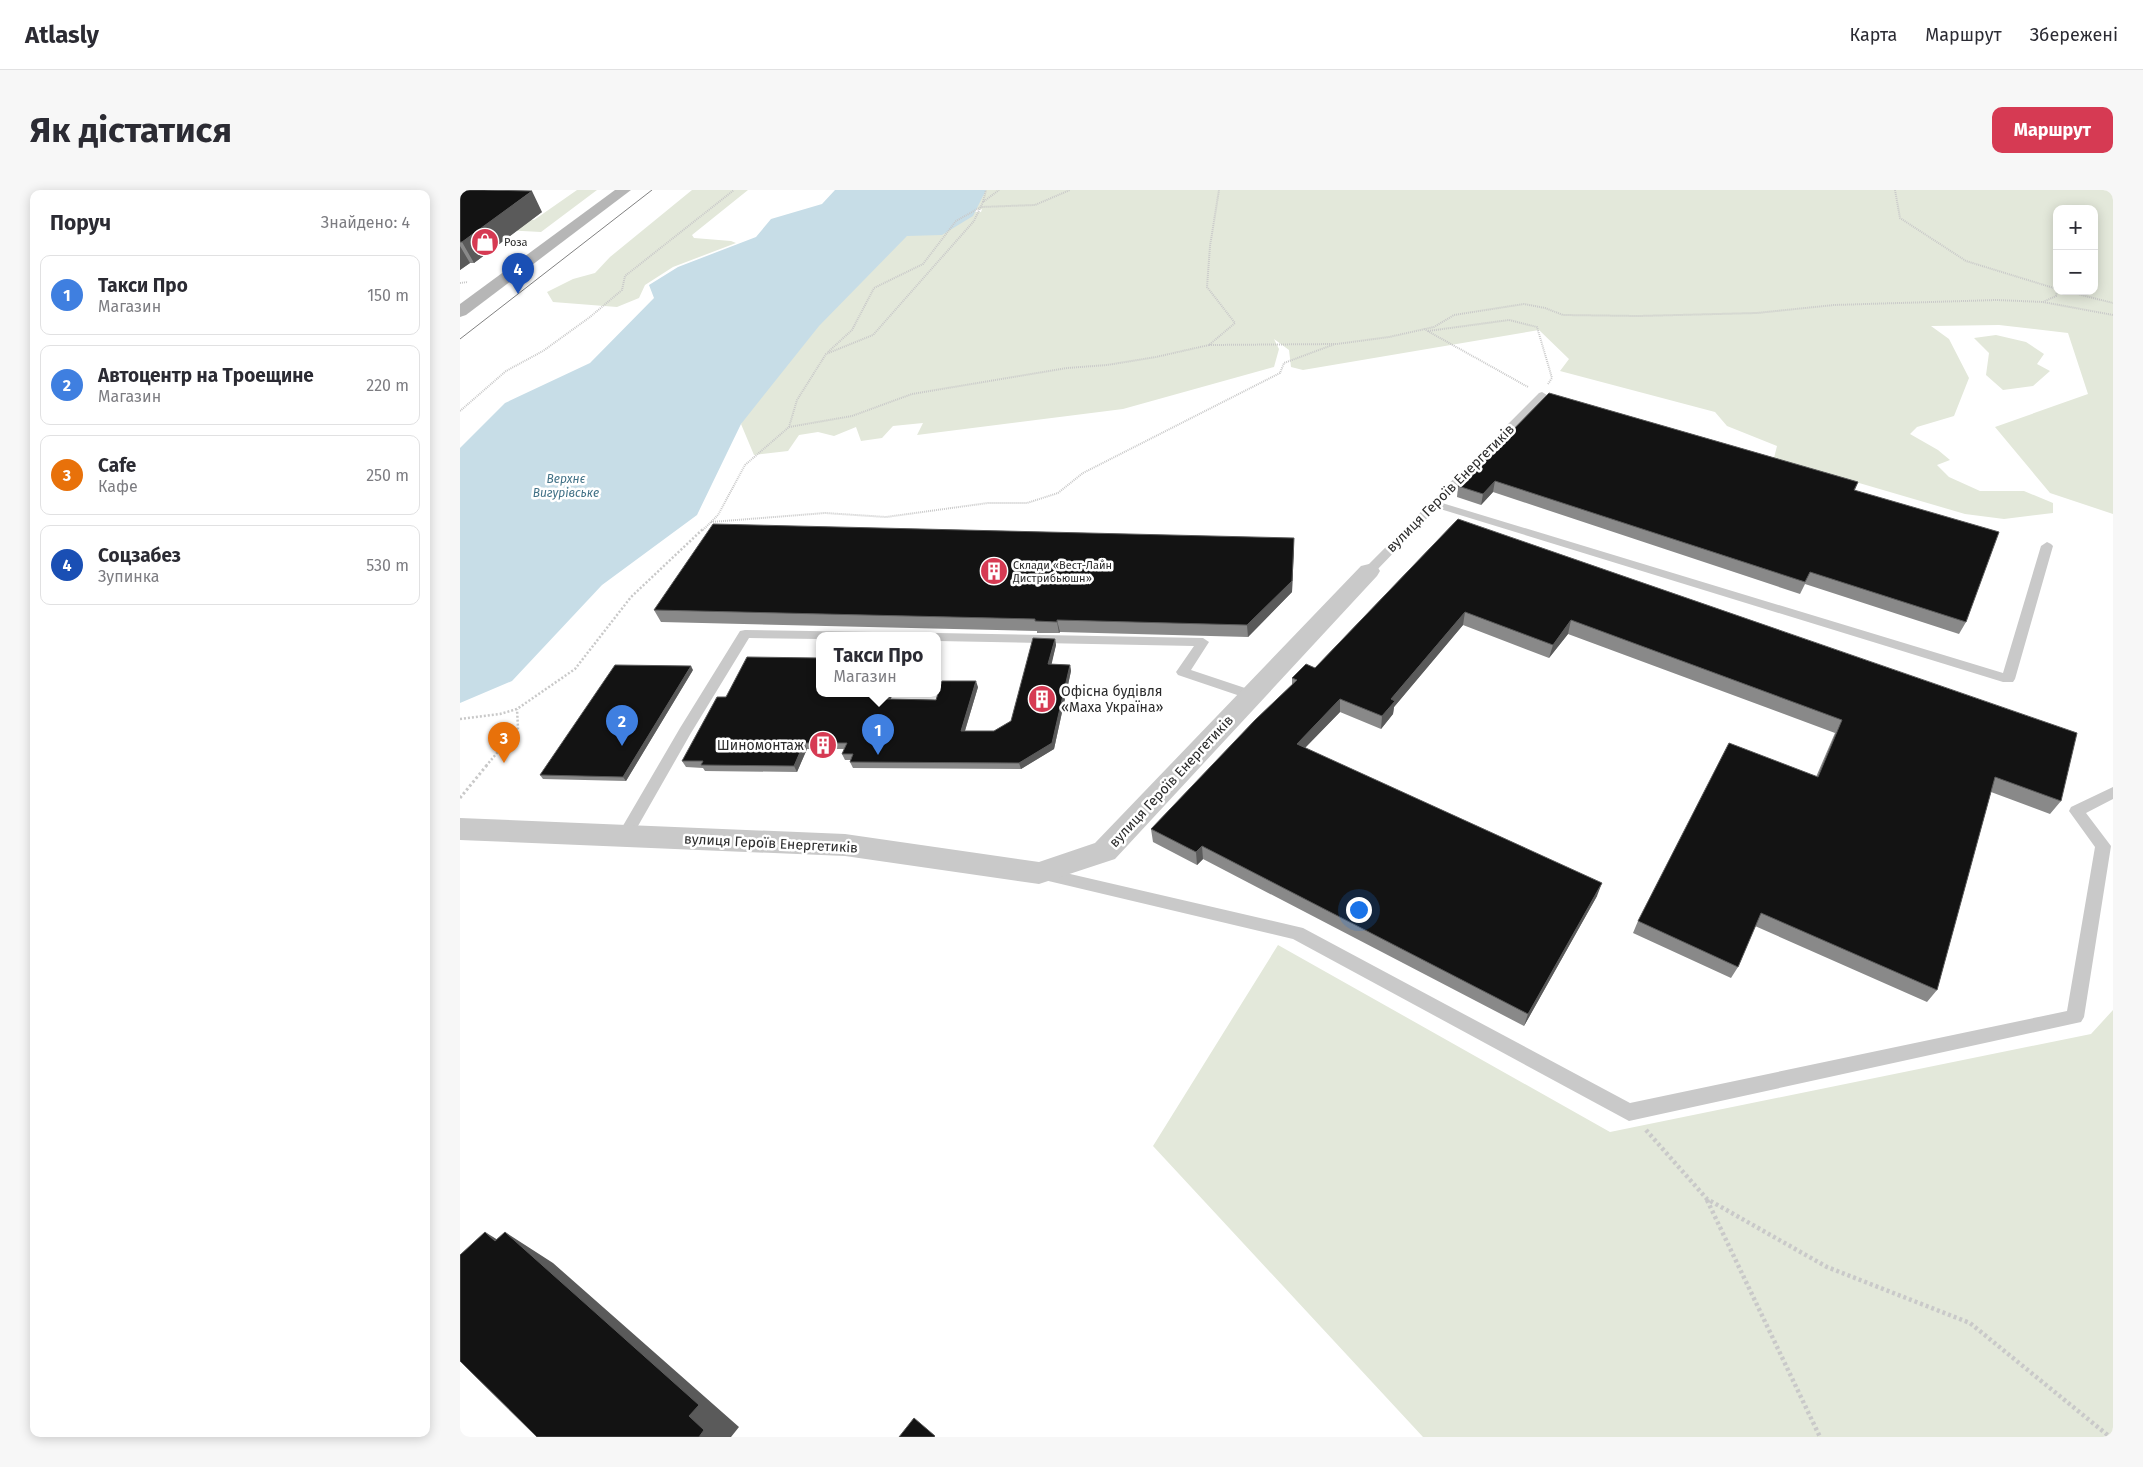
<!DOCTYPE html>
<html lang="uk">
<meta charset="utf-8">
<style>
body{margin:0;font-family:"Fira Sans",sans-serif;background:#f7f7f7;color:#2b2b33}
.controls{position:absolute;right:15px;top:15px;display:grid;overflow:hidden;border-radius:10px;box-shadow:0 2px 12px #0003}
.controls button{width:45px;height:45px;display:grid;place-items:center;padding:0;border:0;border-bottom:1px solid #e1e1e2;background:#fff;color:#2b2b33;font:25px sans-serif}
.you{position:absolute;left:898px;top:719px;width:18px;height:18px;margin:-12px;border:4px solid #fff;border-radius:50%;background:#1a73e8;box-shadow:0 0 0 8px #1a73e833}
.badge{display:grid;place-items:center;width:32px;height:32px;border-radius:50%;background:#d63a53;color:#fff;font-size:16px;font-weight:700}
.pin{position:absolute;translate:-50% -41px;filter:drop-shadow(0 1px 2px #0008)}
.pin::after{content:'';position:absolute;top:26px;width:18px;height:15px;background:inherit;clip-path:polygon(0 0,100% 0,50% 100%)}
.popup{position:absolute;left:356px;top:442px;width:125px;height:65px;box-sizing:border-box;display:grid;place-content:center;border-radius:10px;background:#fff;filter:drop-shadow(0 1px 4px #0005);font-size:16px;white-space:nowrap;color:#7c7c81}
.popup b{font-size:19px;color:#2b2b33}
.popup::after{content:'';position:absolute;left:50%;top:100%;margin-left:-10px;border:10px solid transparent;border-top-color:#fff}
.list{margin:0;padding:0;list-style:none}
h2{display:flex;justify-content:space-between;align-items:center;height:65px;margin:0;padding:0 20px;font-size:21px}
h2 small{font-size:16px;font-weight:400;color:#7c7c81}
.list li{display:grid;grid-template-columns:32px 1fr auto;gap:15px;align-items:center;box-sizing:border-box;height:80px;margin:0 10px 10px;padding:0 10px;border:1px solid #e1e1e2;border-radius:10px}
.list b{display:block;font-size:19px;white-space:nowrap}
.list p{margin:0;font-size:16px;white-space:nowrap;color:#7c7c81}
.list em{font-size:16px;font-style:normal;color:#7c7c81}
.map{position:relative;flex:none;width:1653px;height:1247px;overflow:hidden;border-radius:10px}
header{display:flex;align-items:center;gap:30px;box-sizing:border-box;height:70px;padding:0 25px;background:#fff;border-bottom:1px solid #e1e1e2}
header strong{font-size:24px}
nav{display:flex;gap:28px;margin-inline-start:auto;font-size:18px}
.intro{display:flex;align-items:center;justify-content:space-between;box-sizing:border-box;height:120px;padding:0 30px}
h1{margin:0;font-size:35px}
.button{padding:12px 22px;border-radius:10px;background:#d63a53;color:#fff;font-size:18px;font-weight:700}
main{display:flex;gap:30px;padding:0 30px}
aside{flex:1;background:#fff;border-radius:10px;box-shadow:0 2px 12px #0003}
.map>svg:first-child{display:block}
.green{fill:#e3e8da;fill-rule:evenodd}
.water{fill:#c7dde7}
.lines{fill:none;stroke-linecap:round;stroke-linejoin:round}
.path-far3{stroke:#c9c9c9;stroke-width:2;stroke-dasharray:1 1;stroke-linecap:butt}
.path-far2{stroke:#c9c9c9;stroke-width:2.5;stroke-dasharray:2 2;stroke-linecap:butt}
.path-far1{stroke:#c9c9c9;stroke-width:3;stroke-dasharray:2.5 2.5;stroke-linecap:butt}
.path{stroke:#c9c9c9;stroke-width:4.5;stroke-dasharray:3 3;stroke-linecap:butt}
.lane{fill:#c9c9c9;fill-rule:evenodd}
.street{fill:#c9c9c9;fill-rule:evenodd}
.secondary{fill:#b6b6b6;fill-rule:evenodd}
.tram{stroke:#818181;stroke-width:1}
.wall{fill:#898989}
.shaded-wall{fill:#5a5a5a}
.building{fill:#131313;stroke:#5a5a5a}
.labels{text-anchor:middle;stroke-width:5;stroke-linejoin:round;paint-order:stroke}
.far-poi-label{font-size:11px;fill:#2c2c2c;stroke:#fff;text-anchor:start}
.far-water-label{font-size:12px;font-style:italic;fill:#417186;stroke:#fff}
.street-label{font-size:14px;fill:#2c2c2c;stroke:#fff}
.poi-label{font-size:14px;fill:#2c2c2c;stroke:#fff;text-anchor:start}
</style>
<header>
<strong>Atlasly</strong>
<nav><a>Карта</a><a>Маршрут</a><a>Збережені</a></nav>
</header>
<div class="intro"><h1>Як дістатися</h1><a class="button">Маршрут</a></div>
<main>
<aside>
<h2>Поруч<small>Знайдено: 4</small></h2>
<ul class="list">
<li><span class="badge" style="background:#3f7fe0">1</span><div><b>Такси Про</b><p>Магазин</p></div><em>150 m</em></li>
<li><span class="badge" style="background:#3f7fe0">2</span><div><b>Автоцентр на Троещине</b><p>Магазин</p></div><em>220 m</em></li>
<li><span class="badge" style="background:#e8710a">3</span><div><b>Cafe</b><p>Кафе</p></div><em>250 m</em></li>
<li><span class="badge" style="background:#1a4fb4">4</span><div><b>Соцзабез</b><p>Зупинка</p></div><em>530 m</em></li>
</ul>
</aside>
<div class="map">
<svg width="1653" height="1247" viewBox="0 0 1653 1247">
<rect width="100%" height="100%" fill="#fff"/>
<path class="green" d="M117,0H137L81,42L0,38V21L53,30H74Z
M232,0H288L232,45L234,48L271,51L276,53L213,77L185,95L179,108L157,117L93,112L87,102L113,89L135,83L150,67Z
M518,0H1653V324L1590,303L1535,237L1628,204L1608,143L1539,135L1471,136L1489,149L1509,188L1494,226L1457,237L1450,244L1478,260L1490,270L1477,275L1489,287L1520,301H1564L1593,313V323L1544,329L1505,324L1314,268L1317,256L1267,236L1255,222L1100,181L1109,169L1079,140L843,180L831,177L829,160L814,149L819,159L814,177L663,219L457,245L463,233L433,236L422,248L401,251L396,237L374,246L358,242L339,245L328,261L294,265L281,234L314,163L411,56L497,21L521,22L522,19L519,20L509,15ZM1597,19H1634V101H1597Z
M1536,145L1566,152L1584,164L1577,174L1590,181L1573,196L1543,200L1526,185L1529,163L1514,148Z
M818,755L1150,942L1631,844L1653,820V1247H963L693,956Z"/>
<path class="water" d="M375,0H526L513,26L482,45L447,46L359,136L281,234L237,325L142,395L52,491L0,513V258L45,213L130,173L194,108L189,95L218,77L296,47L311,29L362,14Z"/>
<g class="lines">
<path class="path-far3" d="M1435,0L1440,28L1506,71L1597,99
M523,12L526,0
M0,93L8,92
M1606,101L1653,113
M1583,112L1653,125
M964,139L1068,197
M968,141L1049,130L1077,137L1092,188L1088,194
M749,155L877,154L929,147L974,137L994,125L1064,114L1085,118L1103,125L1178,126L1297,123L1374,115L1537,110L1583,112L1596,106L1597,101
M368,162L392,140L414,98L463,74L496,31L521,17L575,15L610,0
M0,221L46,181L83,161L130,127L162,100L165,86L274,0
M329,237L392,226L452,204L607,178L647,175L696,167L749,155L775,133L747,97L750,56L759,0
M251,332L365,323L426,327L528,313H567L598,303L623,283L820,183L824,173L875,154
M243,340L258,325L285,275L329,237L337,210L366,164L413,145L514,31L523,12L539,0"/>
<path class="path-far2" d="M0,529L40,524L57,519L115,479L171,407L244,338
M26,576L58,538L57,519"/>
<path class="path-far1" d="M0,608L27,575"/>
<path class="path" d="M1186,940L1247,1009L1367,1077L1510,1133L1650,1247
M1247,1010L1360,1247"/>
<path class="lane" d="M1082,202L1087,205L1085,207L982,313L1543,483L1581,356L1587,352L1591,354L1593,356L1555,489L1553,492H1543L977,318L913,384H905L903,381L905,378L1079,203Z
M285,440L413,442L419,446H359V449L289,448L231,543L170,650L165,652L160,650L157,646L220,538L280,441Z
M477,443L743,448L749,452L731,480L797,502L799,505L797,508L792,510L718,485L716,482L734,456L477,451V446H471Z
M1653,597V609L1626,623L1651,656L1624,827L1621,832L1169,931L833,749L580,689L574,687L572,683L574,679L580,677L843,738L1170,913L1607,821L1635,657L1609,621L1611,617Z"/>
<path class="street" d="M909,374L917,376L920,381L917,386L655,669L579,694L385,666L0,650V628L385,644L579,672L635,653L901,376Z"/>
<path class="secondary" d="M155,0H171L6,125L0,127V114Z"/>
<path class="tram" d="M0,149L192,0"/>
</g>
<path class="wall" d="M0,3L82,22L14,73H10L0,80Z
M1089,203L1398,292L1395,300L1506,432L1499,444L1345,394L1340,404L1033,302L1021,315L997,307L998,296Z
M998,329L1601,611L1590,624L1531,602L1477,800L1467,812L1295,736L1278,777L1271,788L1173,743L1178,731L1356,587L1375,543L1108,444L1089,468L1003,435L934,517L933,524L921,539L880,522L845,558L1137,706L1064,836L743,669L737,675L693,652L691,639L832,495V488L855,478Z
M834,359L832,402L788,447L600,442L599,443H577V441L201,432L194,420Z
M595,449L596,455L591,474L610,475L611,481L594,559L561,579L393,578L390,572V570H385L382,564L384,559H347L337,582L245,581L243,578L226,577L222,571L430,509L476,510L518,497L505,541H534L551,531Z
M233,480L166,591L83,589L80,585Z"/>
<path class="shaded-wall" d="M72,1L82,22L14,73L2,52Z
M0,56L10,73L0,80Z
M1035,291L1033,302L1021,315L1023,304Z
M834,348L832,402L788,447L787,435Z
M1005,422L1003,435L934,517L933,524L921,539L922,526L931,509Z
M597,430L600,442L599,443L597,432Z
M1111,430L1108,444L1089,468L1093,455Z
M595,449L596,455L590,481L588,474Z
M610,475L611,481L594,559L561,579L559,573Z
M231,476L233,480L166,591L163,587Z
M516,491L518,497L503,547L501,541Z
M428,504H433L428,515L426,509Z
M880,509V522L836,567L837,554Z
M344,553L347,559L337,582L334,576Z
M742,656L743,669L737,675L736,662Z
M1142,693L1137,706L1064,836L1068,824Z
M25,1042L75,1073L35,1051Z
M45,1042L93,1073L279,1237L271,1247H239L229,1226Z"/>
<path class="building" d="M4,0H23L72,1L2,52H0V3Z
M1089,203L1398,292L1394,300L1539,342L1506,432L1350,382L1345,392L1035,291L1023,304L998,296Z
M998,329L1617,543L1601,611L1535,587L1477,800L1301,723L1278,777L1178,731L1269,553L1358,587L1382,530L1111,430L1093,455L1005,422L931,509L935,511L922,526L880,509L837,554L1142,693L1068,824L742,656L736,662L691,639L795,530L837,490L832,488L846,474L855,478Z
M253,334L834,348L832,391L787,435L597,430V432L575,431V429L194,420Z
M573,448L595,449L588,474L610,475L592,553L559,573L390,572L393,564H382L387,553H344L334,576L241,575L243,571H222L257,507H266L287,467L359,468V504H428L426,509L476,510L482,491H516L501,541H534L551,531Z
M155,475L231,476L163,587L80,585Z
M25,1042L35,1051L45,1042L239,1215L229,1226L244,1240L239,1247H77L0,1171V1065Z
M454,1228L475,1246L474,1247H439Z"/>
<defs>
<g id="shop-disc" transform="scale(1.4375)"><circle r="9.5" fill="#d63a53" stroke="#fff"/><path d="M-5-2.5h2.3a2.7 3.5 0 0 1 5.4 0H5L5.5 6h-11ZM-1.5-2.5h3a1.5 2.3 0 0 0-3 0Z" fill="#fff"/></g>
<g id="building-disc" transform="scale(1.4375)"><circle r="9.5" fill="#d63a53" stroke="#fff"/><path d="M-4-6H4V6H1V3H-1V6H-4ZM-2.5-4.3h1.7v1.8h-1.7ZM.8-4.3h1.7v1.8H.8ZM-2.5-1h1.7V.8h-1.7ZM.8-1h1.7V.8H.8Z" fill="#fff"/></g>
</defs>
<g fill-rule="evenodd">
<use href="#shop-disc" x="25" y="52"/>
<use href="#building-disc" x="534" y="381"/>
<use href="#building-disc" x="582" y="509"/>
<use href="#building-disc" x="363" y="555"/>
</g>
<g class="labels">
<g class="far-poi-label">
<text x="44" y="56">Роза</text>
<text x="553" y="379">Склади «Вест-Лайн<tspan x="553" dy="13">Дистрибьюшн»</tspan></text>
</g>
<g class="far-water-label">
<text x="106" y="293">Верхнє<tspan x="106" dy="14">Вигурівське</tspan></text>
</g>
<g class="street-label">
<text transform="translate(990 298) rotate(-45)" y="5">вулиця Героїв Енергетиків</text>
<text transform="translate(711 591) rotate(-47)" y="5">вулиця Героїв Енергетиків</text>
<text transform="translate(311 653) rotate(3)" y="5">вулиця Героїв Енергетиків</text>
</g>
<g class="poi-label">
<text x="601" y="506">Офісна будівля<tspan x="601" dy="16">«Маха Україна»</tspan></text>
<text x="344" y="560" text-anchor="end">Шиномонтаж</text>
</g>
</g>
</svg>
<div class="controls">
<button>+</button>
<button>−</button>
</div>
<div class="you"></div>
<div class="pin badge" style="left:418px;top:565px;background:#3f7fe0">1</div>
<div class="popup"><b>Такси Про</b>Магазин</div>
<div class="pin badge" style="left:162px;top:556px;background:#3f7fe0">2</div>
<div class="pin badge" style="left:44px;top:573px;background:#e8710a">3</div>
<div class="pin badge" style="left:58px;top:104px;background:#1a4fb4">4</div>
</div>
</main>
